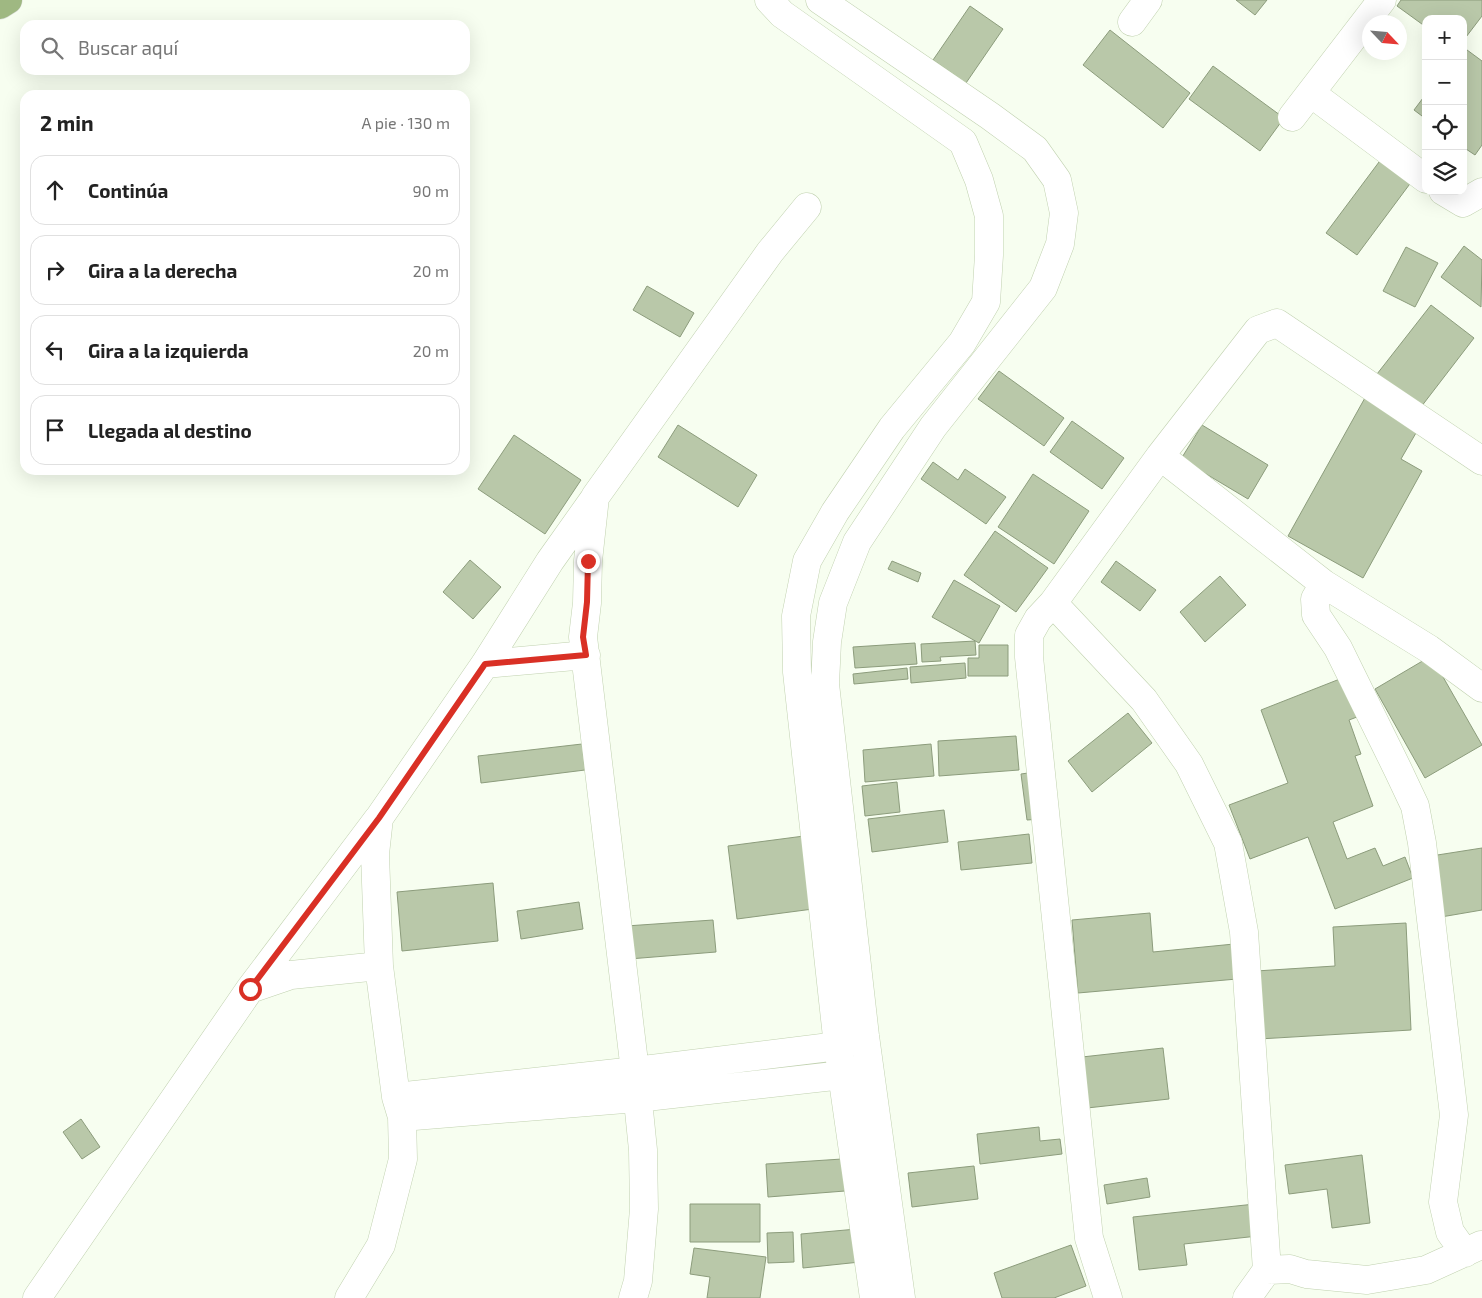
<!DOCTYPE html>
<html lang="es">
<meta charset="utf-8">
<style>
body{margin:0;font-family:"Exo 2",sans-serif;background:#f6f6f6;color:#222}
.controls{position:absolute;right:15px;top:15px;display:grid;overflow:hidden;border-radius:10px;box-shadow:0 5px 20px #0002}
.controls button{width:45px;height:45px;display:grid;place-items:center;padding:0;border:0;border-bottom:1px solid #e0e0e0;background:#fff;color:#222;font:25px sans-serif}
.compass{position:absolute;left:1362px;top:15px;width:45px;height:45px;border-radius:50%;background:#fff;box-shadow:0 5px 20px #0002;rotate:116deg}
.stop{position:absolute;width:15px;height:15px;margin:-11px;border:4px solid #d93025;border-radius:50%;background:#fff}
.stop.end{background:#d93025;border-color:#fff;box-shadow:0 1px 5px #0008}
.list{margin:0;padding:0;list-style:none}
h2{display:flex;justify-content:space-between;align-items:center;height:65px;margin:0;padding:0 20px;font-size:21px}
h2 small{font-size:16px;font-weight:400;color:#767676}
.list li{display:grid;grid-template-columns:32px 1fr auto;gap:15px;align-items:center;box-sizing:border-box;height:70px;margin:0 10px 10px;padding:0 10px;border:1px solid #e0e0e0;border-radius:15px}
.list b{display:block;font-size:19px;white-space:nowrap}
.list em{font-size:16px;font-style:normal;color:#767676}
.icon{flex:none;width:28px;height:28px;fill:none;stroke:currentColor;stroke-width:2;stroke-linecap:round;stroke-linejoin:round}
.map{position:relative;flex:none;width:1482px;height:1298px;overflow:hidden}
.search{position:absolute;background:#fff;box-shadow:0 5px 20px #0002;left:20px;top:20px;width:450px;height:55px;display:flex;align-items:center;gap:12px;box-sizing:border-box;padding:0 18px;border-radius:15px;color:#767676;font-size:19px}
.panel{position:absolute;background:#fff;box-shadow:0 5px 20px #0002;left:20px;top:90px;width:450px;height:385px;border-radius:15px}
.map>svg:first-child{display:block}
.building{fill:#b9c8a9;stroke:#8c9c7c}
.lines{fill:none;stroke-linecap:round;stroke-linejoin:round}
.minor-casing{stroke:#c0d1af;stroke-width:29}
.tertiary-casing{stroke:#c0d1af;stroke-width:29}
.trunk-casing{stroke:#dbdddb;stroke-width:29}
.minor{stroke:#fff;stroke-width:28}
.tertiary{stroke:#fff;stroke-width:28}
.trunk{stroke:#9fb882;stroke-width:28}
.route{stroke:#d93025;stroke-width:6}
</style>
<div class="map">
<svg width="1482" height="1298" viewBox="0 0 1482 1298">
<rect width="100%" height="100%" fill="#f7fef0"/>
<path class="building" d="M1236,0H1267L1255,15Z
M1401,0H1482V16L1463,41V19H1426V27L1397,6Z
M970,6L1003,29L966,83L933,60Z
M1110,30L1190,93L1163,128L1083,65Z
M1463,47L1482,61V145L1475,155L1463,147Z
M1213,66L1284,118L1260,151L1189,99Z
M1426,94V119L1414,110Z
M1385,154L1415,177L1357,255L1326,233Z
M1464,246L1482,260L1481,307L1441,277Z
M1406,247L1438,263L1415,307L1383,291Z
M647,286L694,313L680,337L633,310Z
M1431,305L1474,338L1421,407L1377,374Z
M999,371L1064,418L1044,446L978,399Z
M1366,396L1420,426L1401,459L1422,471L1363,578L1288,536Z
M1072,421L1124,458L1102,489L1050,452Z
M678,425L757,475L738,507L658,457Z
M1202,425L1268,465L1248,499L1181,459Z
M514,435L581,480L545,534L478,489Z
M933,462L958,480L965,469L1006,497L986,524L921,479Z
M1033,474L1089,511L1054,564L998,527Z
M995,531L1048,568L1016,612L964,575Z
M470,560L501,587L473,619L443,592Z
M892,561L921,573L918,582L888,569Z
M1116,561L1156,590L1140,611L1101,582Z
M1220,576L1246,605L1205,642L1180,612Z
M954,580L1000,606L979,643L932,617Z
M975,641L976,655L940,657L941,661L922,662L921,644Z
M915,643L917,664L855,668L853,647Z
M979,645H1008V676H968V658H979Z
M1431,656L1482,745L1425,778L1375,689Z
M965,663L966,678L911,683L910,667Z
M907,668L908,679L854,684L853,674Z
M1350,675L1365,714L1349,720L1361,754L1355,756L1373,806L1333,822L1347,859L1375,848L1383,866L1405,857L1413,878L1335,909L1308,837L1250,859L1229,805L1288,783L1261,710Z
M1128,713L1152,743L1092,792L1068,761Z
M1016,736L1019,770L939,776L938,741Z
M582,744L585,770L481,783L478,756Z
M931,744L934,776L865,782L863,750Z
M1035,772L1041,819L1027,820L1021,774Z
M897,782L900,812L865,816L862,786Z
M944,810L948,842L872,852L868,819Z
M1029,834L1032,863L961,870L958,842Z
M804,836L813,909L737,919L728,846Z
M1482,848V910L1441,917L1431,856Z
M493,883L498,941L402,951L397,892Z
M579,902L583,929L521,939L517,911Z
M1150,913L1153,952L1234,944L1237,979L1078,993L1072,920Z
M713,920L716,952L629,959L626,926Z
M1406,923L1411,1030L1259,1039L1256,971L1335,966L1333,927Z
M1163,1048L1169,1099L1087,1108L1082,1057Z
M81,1119L100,1147L82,1159L63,1132Z
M1039,1127L1040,1141L1060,1139L1062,1154L980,1164L977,1134Z
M1362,1155L1370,1223L1332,1228L1327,1189L1289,1194L1285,1165Z
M842,1159L845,1191L768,1197L766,1164Z
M974,1166L978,1199L912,1207L908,1173Z
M1147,1178L1150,1197L1107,1204L1104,1185Z
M690,1204H760V1242H690Z
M1255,1204L1258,1236L1184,1244L1187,1265L1139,1270L1133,1217Z
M857,1229L860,1262L803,1268L801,1234Z
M793,1232L794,1262L768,1263L767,1233Z
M1071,1245L1086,1286L1054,1298H1002L994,1273Z
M694,1248L766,1257L760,1298H707L710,1277L690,1274Z"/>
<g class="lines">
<g class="minor-casing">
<path id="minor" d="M1132,22L1148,0
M1312,94L1426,179
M1292,117L1382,0
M1443,191L1463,203L1482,192
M1160,456L1324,584L1429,649L1482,688
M1324,584L1315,599L1316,615L1338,648L1398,770L1415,806L1422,843L1454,1115L1443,1202L1450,1232L1465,1253
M1053,603L1144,700L1189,764L1228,843L1244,932L1267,1270L1247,1298
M485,664L586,655
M250,989L378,819
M396,1097L635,1071L838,1046L860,1037
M402,1117L637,1098L843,1075L864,1068
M1267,1270L1290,1269L1306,1274L1367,1280L1426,1270L1481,1245
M37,1298L250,989L291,975L379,966
M349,1298L381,1245L403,1159L402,1117L396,1097L379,966L375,854L379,818L485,664L550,561L594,499
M633,1298L638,1281L644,1209L643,1150L635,1071L583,637L587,603L588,561L595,497L770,252L807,207
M1108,1298L1089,1238L1029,657V635L1038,619L1053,603L1160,456L1258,330L1277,323L1482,461"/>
</g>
<g class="tertiary-casing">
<path id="tertiary" d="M769,0L782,14L963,142L979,180L989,216V255L986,302L962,343L892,428L835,512L807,561L796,616L797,672L838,1046L874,1298
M820,0L990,116L1035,149L1057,180L1064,213L1060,244L1043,288L933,427L857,542L833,603L827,642L825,684L865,1036L901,1298"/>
</g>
<g class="trunk-casing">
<path id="trunk" d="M0,5L8,0"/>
</g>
<use href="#minor" class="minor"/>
<use href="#tertiary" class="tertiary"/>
<use href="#trunk" class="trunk"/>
</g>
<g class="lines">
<path class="route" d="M250,989L379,818L485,664L586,655L583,637L587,602L588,561"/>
</g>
</svg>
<div class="controls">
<button>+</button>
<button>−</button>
<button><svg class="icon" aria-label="locate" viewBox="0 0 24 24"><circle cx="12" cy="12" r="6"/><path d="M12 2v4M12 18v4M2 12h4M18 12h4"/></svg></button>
<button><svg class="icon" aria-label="layers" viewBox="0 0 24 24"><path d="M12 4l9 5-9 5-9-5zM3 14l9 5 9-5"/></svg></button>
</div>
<svg class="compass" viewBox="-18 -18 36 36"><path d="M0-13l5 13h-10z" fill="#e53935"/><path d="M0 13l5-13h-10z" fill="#767676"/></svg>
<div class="stop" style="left:250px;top:989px"></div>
<div class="stop end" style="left:588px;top:561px"></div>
<div class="search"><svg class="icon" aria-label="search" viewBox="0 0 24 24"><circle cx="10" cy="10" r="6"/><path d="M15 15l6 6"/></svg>Buscar aquí</div>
<section class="panel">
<h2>2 min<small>A pie · 130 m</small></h2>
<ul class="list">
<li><svg class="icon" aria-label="ahead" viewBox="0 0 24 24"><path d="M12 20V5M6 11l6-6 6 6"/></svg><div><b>Continúa</b></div><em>90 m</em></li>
<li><svg class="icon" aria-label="right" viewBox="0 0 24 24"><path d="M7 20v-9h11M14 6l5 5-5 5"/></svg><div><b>Gira a la derecha</b></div><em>20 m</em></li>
<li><svg class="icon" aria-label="left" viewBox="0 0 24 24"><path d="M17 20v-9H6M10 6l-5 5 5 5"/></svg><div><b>Gira a la izquierda</b></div><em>20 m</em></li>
<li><svg class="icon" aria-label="arrive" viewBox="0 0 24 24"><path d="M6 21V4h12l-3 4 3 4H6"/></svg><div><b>Llegada al destino</b></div></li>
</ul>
</section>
</div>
